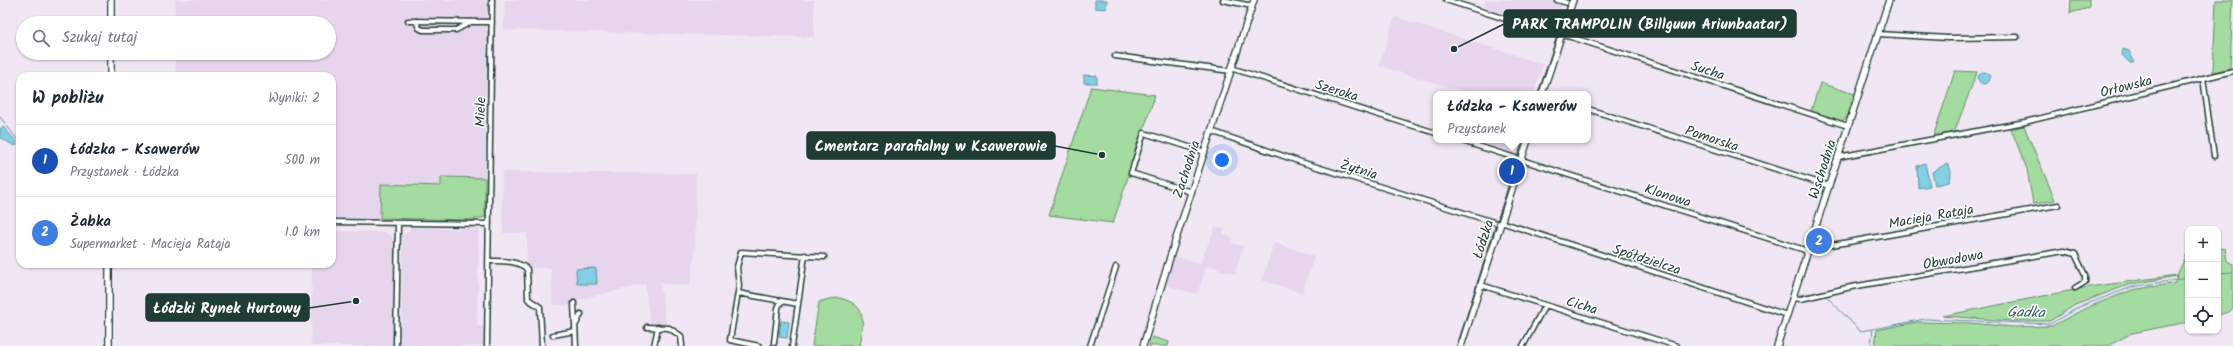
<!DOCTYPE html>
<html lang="pl">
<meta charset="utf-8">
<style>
body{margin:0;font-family:Kalam,sans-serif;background:#f2f2f3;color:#1f2937}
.controls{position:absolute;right:12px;bottom:12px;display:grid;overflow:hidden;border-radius:8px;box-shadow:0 1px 3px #0004}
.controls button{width:36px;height:36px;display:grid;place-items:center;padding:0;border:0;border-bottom:1px solid #e0e1e3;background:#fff;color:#1f2937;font:20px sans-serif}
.you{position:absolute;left:1222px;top:160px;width:14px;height:14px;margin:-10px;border:3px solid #fff;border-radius:50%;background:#1a73e8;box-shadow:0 0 0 6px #1a73e833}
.badge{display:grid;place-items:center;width:26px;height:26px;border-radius:50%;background:#7c3aed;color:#fff;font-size:13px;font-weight:700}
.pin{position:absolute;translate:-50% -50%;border:2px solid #fff;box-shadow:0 1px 4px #0006}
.popup{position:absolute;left:1433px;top:91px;width:158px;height:52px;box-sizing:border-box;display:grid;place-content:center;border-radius:8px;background:#fff;filter:drop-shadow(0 1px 3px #0005);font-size:13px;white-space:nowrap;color:#747a83}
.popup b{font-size:15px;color:#1f2937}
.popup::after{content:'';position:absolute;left:50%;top:100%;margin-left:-8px;border:8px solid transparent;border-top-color:#fff}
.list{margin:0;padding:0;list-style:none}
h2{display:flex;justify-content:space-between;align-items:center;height:52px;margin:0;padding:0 16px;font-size:17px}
h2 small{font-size:13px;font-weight:400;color:#747a83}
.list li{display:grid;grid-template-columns:26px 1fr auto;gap:12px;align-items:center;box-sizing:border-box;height:72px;padding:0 16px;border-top:1px solid #e0e1e3}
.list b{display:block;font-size:15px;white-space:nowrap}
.list p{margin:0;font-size:13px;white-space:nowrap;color:#747a83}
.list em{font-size:13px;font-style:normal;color:#747a83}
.icon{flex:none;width:22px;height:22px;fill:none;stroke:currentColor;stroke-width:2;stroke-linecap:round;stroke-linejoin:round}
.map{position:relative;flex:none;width:2233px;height:346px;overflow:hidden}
.search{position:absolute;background:#fff;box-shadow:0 1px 3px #0004;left:16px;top:16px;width:320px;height:44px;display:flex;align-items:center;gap:10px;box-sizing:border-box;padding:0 14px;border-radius:22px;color:#747a83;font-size:15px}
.panel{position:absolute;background:#fff;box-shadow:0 1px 3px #0004;left:16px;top:72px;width:320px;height:196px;border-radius:12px}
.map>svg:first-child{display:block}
.built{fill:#e6d5ec}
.green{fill:#a4dba0;stroke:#628c6a}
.water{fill:#83cfe3;stroke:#5b959d}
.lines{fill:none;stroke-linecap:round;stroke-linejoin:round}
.stream{stroke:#5b959d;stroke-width:1}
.street-casing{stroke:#1f3d34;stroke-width:7}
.secondary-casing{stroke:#1f3d34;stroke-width:8}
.street{stroke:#fff;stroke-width:4}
.secondary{stroke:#fff;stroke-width:5.5}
.tram{stroke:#1f3d34;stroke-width:1}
.labels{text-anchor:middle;stroke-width:3;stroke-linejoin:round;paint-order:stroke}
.street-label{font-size:14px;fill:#1f3d34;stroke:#fff}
.water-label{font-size:15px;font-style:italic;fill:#386260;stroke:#fff}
.leader{fill:none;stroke:#1f3d34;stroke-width:1.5}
.callout-dot{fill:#1f3d34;stroke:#fff;stroke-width:1.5}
.callout{fill:#1f3d34;stroke:#1f3d34;stroke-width:1.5}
.callout-label{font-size:15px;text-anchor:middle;font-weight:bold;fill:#fff}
</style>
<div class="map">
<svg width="2233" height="346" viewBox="0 0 2233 346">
<rect width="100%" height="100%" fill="#f0e6f4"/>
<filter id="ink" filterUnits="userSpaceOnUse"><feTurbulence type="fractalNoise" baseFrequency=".025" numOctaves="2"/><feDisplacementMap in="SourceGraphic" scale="8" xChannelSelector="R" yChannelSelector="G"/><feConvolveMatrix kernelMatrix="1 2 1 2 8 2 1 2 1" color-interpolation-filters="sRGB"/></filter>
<g filter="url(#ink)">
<path class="built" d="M175,0H487L485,178L441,177V186L381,184L380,218H332V76H175V53H329V23H175Z
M505,0H814V37L504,30Z
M1486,0H1549L1563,4L1554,29L1484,8Z
M1395,17L1543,64L1533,94H1471L1379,66Z
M1476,140H1518L1514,153Z
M502,172L696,174L695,249L690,286L660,283L666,325L650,326L645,284L577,300V305H553L551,268H527V233H503Z
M1215,227L1224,229L1223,234L1233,238L1231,243L1243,247L1235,274L1207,265L1197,294L1165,285L1174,256L1200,264Z
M411,228L479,229L477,326H484V346H401V337H393V346H311L312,264H332V231L383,232L391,236L394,240L393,282L399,283L400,319L402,324L403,236Z
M1274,243L1314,256L1302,293L1262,280Z"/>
<path class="green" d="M2071,0H2089V8L2070,13Z
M2216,0H2233L2230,68L2213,72Z
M1955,71L1977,72L1954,133L1933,137Z
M1820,83L1855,94L1847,118L1841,121L1811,111Z
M1091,87L1155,95L1113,223L1049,215Z
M2024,126L2055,200L2033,204L2027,169L2011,129Z
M441,177L485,178V217L472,220L380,218L381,184L441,186Z
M2225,248L2227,261L2233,264V308L2229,312L2218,315V249Z
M2187,254L2188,322L2132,333L2108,346H1875L1877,330L1917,322L1970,323L2013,327L2052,326L2086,308L2132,290L2175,283L2177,276L2128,285L2075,305L2050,321H2011L1943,316L2089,287L2177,275Z
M840,298C869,306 863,321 859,346H812L819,302L829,299Z
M1152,337L1169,342L1168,346H1149Z"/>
<path class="water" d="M1095,0H1107L1106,9L1095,8Z
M2123,49L2129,51L2134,61L2130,63L2122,55Z
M1978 78a6 6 0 1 1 12 0a6 6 0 1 1-12 0Z
M1084,75L1097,76V83H1084Z
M3,127L16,141L17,145L14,146L0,137V129Z
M1925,163L1930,186L1918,188L1917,166Z
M1946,164C1952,166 1952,176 1949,182L1935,185L1932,172Z
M593,268L596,269L597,284H577L576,269Z
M781,321L789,322L787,338L779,337Z"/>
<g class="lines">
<path class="stream" d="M488,11V0
M488,42V31
M0,117L20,143
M487,129L488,53
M487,138L488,161
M2218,273L2233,272
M1799,295L1824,292
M1825,295L1860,331L1873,329
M1871,346L1873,329L1925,319L2050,324L2079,307L2132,287L2188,278"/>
<g class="street-casing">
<path id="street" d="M1223,0L1252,6
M1446,0L1540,30L1571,37L1848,126
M1557,0L1571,4
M408,21L492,22
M416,21L419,28L423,30H456L471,22
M1878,34L1948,38L2017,37
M1115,56L1231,71
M1231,68L1436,133
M2203,78L2214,156
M1588,109L1829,186
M1211,131L1301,162L1500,224
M1459,140L1808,251
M1838,157L2025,122L2233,71
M1191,192L1131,173L1144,133L1205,152
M332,222L489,224
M1501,222L1787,315
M1809,249L2058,205
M489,261C501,261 517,260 527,269L528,299L540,307L542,346
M1481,285L1677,346
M738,293L798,304
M1793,298L1801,299L1851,287L2064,251L2075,254L2085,275V282L2075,288
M574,303L576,346
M576,324L581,314
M647,327L669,328L681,336L682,346
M553,335L575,331
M774,343L778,308L781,301
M396,346L398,223
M487,346L492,0
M654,346L658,327
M759,346L730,340L739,286L737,267L741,252L824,257
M792,346L805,255
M1090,346L1116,267
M1523,346L1545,305"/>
</g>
<g class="secondary-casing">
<path id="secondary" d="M111,23V0
M111,76V53
M1542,94L1573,0
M109,346V264
M1143,346L1171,254L1254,0
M1461,346L1528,140
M1777,346L1889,0"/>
</g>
<use href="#street" class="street"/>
<use href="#secondary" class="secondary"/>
<path class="tram" d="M1538,94L1569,0
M1457,346L1523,140"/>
</g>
</g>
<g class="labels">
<g class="street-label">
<text transform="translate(1708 70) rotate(18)" y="5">Sucha</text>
<text transform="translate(2126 86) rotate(-14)" y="5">Orłowska</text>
<text transform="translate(1337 90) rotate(17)" y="5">Szeroka</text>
<text transform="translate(480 112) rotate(-89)" y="5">Miele</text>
<text transform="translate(1712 138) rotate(18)" y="5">Pomorska</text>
<text transform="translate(1186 169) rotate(-72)" y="5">Zachodnia</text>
<text transform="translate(1359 169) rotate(17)" y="5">Żytnia</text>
<text transform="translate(1822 169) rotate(-72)" y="5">Wschodnia</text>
<text transform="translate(1668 195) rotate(18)" y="5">Klonowa</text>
<text transform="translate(1931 216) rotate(-10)" y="5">Macieja Rataja</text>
<text transform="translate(1483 239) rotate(-72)" y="5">Łódzka</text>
<text transform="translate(1647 259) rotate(18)" y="5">Spółdzielcza</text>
<text transform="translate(1953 259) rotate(-10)" y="5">Obwodowa</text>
<text transform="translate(1582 305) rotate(17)" y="5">Cicha</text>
</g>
<g class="water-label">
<text transform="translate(2026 312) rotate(1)" y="5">Gadka</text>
</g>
</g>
<path class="leader" d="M1454 49L1504 24M1102 155L1055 146M356 301L309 308"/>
<g class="callout-dot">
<circle cx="1454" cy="49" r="4"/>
<circle cx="1102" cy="155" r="4"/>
<circle cx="356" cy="301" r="4"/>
</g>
<g class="callout">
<rect x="1504" y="10" width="292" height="27" rx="4"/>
<rect x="807" y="132" width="248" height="27" rx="4"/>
<rect x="146" y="294" width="163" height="27" rx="4"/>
</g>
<g class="callout-label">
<text x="1650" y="29">PARK TRAMPOLIN (Billguun Ariunbaatar)</text>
<text x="931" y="151">Cmentarz parafialny w Ksawerowie</text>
<text x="227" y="313">Łódzki Rynek Hurtowy</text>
</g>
</svg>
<div class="controls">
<button>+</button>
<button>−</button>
<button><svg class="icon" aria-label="locate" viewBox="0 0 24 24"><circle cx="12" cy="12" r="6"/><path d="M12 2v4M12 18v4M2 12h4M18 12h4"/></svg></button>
</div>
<div class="you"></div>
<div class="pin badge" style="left:1512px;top:171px;background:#1a4fb4">1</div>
<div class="popup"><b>Łódzka - Ksawerów</b>Przystanek</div>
<div class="pin badge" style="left:1819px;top:241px;background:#3f7fe0">2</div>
<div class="search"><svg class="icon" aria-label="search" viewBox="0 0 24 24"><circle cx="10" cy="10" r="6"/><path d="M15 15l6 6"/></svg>Szukaj tutaj</div>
<section class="panel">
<h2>W pobliżu<small>Wyniki: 2</small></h2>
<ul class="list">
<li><span class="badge" style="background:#1a4fb4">1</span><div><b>Łódzka - Ksawerów</b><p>Przystanek · Łódzka</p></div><em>500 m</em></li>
<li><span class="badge" style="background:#3f7fe0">2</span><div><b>Żabka</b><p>Supermarket · Macieja Rataja</p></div><em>1.0 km</em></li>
</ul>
</section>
</div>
